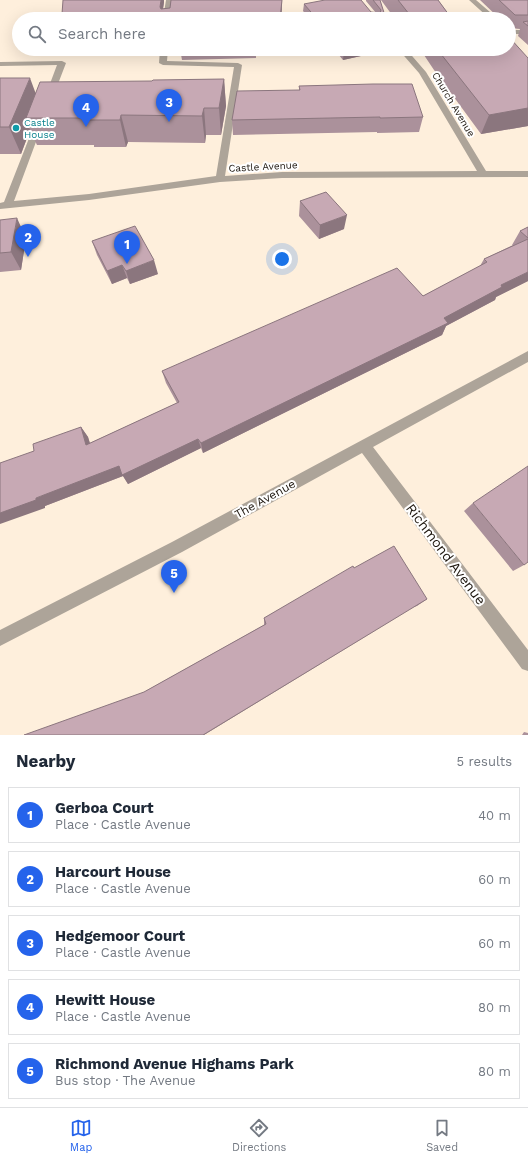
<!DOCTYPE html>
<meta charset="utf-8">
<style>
body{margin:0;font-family:"Work Sans",sans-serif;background:#f6f6f7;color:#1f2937}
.you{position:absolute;left:282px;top:259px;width:14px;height:14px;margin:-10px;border:3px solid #fff;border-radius:50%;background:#1a73e8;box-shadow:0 0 0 6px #1a73e833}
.badge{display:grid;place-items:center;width:26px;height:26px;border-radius:50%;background:#2563eb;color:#fff;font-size:13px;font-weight:700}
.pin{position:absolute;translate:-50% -33px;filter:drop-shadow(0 1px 2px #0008)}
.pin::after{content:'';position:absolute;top:21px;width:14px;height:12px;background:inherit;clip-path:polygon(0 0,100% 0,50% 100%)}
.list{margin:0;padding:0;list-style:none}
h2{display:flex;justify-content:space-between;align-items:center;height:52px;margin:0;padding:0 16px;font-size:17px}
h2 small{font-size:13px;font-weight:400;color:#747a83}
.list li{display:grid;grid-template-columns:26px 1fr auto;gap:12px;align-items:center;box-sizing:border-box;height:56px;margin:0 8px 8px;padding:0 8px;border:1px solid #e0e1e3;border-radius:0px}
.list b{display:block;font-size:15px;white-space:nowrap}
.list p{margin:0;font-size:13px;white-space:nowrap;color:#747a83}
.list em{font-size:13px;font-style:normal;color:#747a83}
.icon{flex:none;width:22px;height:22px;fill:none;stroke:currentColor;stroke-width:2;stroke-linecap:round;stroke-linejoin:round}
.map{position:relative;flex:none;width:528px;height:735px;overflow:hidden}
.search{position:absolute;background:#fff;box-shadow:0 4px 16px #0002;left:12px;right:12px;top:12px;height:44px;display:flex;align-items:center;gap:10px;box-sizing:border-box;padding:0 14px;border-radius:22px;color:#747a83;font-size:15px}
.sheet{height:372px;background:#fff}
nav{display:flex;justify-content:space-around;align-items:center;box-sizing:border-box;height:56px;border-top:1px solid #e0e1e3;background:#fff;font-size:11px;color:#747a83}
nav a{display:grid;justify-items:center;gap:2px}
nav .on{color:#2563eb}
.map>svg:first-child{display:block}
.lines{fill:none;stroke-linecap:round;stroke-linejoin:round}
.minor{fill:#ada499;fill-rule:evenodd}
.wall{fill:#ab919b}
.shaded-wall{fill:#8b767e}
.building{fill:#c7a9b4;stroke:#8b767e}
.culture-dot{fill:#0f9aa8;stroke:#fff;stroke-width:1.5}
.labels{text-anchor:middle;stroke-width:4;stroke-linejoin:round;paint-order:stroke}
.far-street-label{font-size:10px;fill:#1e170f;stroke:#fff}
.far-culture-label{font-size:10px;fill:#0d838f;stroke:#fff;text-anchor:start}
.street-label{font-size:12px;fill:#1e170f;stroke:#fff}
.near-street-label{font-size:14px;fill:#1e170f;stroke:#fff}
</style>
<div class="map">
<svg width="528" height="735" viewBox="0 0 528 735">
<rect width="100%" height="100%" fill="#feefdc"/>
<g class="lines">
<path class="minor" d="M166,0H172L171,19H163Z
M469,0H476L498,19H490Z
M509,30H528V34H509Z
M160,49H168L167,61L238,63L242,65L225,176L282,172L477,171L419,73L398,49H406L426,72L486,171H528V177L282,178L220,182L89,200L0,209V203L4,202L35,123L39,120L43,123L14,201L89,194L216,176L234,67L163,65L159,63Z
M62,61L66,63L53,97L49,99L45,97L57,65L0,66V62Z
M528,351V362L373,447L528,650V671L522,669L362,453L182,552L0,646V630L172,542Z"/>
</g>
<path class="wall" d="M171,0H282L281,19H64L62,14L164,2L163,9L170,8Z
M366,0H380L386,19H310L303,11L304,4L376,13L366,1Z
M381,0H438L452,19H395Z
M480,0H528V45L518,36L520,29L510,28L509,27V19H500Z
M180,49H256V58L182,60Z
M334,49H392L343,60Z
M420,49H509L528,58V126L481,134L434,70Z
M0,78L36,93L152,81L224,79L226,106L221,135H206L205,143L128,142L126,147H94V145H37L30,130L21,154H0Z
M299,86L423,117L419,132L377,133V132L233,135L232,120L299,90Z
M300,201L344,229L319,239L299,216Z
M0,220L26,238L21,270L0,272Z
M528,227V281L496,297L495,300L446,326L442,335L203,453L201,448L128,484L123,476L45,506V508L34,451L81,427L88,437L90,443L177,403L166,383L162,371L423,296L480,266L484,259L513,245H512L520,231Z
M92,241L158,274L130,284L127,278L112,284L97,255Z
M473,503L524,565L513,571L464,511Z
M354,568L427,599L417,606L144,692L264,625V618Z
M524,732L528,733V735H522Z"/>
<path class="shaded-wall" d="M161,0H164V2L162,15L160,7Z
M282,0V7L281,19H280Z
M357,49H392L343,60L344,52Z
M30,78L40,105L26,118L30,130L21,154L9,127Z
M224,79L226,106L221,135L219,108Z
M204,108L206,135L205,143L202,116Z
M528,108V126L481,134L489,115Z
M121,115L128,142L126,147L120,120Z
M347,215L344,229L319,239L320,225Z
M17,218L26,238L21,270L11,252Z
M154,260L158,274L130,284L126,271Z
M122,265L127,278L112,284L107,271Z
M528,272V281L496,297L495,300L446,326L442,335L203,453L201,443L444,318L501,285Z
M81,427L88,437L93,455L86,445Z
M198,439L201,448L128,484L123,476L45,506V508L0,524V513L36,498L119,466Z
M427,599L204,735H203Z"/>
<path class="building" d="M63,0H161L160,7L161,9L170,8L171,0H282L280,19H181V15L62,14Z
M325,0H361L371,12L380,13L381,10L373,0H380L386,19H317L304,4Z
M398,0H438L452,19H413Z
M499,0H528V15H515Z
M528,21V26L523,22Z
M509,37L528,58V108L489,115L437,49H509Z
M342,49H357L344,52Z
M0,78H30L9,127H0Z
M224,79L219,108H204L202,116L121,115L120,120H86L87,118H26L40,82L152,81L153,80Z
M373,84H412L423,117L380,118V117L232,120L237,91L300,90L299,86Z
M326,192L347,215L320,225L300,201Z
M17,218L11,252L0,253V220Z
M135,226L154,260L126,271L122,265L107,271L92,241Z
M528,227V238L520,231Z
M528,239V272L501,285L502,287L444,318L448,323L201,443L198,439L122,475L119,466L36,498V500L0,513V463L34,451L33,444L81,427L86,445L179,402L162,371L397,268L423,296L487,262L484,259Z
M528,466V562L524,565L473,503Z
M394,546L427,599L203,735H24L144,692L266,624L264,618L353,566L354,568Z"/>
<circle class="culture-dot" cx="16" cy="128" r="4"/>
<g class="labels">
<g class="far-street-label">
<text transform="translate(454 104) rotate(59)" y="4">Church Avenue</text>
<text transform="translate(263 166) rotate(-3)" y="4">Castle Avenue</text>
</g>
<g class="far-culture-label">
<text x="24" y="126">Castle<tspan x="24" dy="12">House</tspan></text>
</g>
<g class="street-label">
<text transform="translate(265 499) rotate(-29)" y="4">The Avenue</text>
</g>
<g class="near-street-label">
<text transform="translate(446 554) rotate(53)" y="5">Richmond Avenue</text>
</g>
</g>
</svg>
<div class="you"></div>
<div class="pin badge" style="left:127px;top:264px">1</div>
<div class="pin badge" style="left:28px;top:257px">2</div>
<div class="pin badge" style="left:169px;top:122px">3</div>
<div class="pin badge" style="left:86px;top:127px">4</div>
<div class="pin badge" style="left:174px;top:593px">5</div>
<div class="search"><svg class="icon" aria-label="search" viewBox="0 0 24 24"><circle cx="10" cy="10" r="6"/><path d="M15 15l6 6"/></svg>Search here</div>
</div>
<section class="sheet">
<h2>Nearby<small>5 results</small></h2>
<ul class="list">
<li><span class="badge">1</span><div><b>Gerboa Court</b><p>Place · Castle Avenue</p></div><em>40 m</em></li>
<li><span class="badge">2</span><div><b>Harcourt House</b><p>Place · Castle Avenue</p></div><em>60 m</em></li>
<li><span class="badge">3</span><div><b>Hedgemoor Court</b><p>Place · Castle Avenue</p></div><em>60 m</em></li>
<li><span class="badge">4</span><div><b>Hewitt House</b><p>Place · Castle Avenue</p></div><em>80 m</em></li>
<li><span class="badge">5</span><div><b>Richmond Avenue Highams Park</b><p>Bus stop · The Avenue</p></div><em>80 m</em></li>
</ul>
</section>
<nav>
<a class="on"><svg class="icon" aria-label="map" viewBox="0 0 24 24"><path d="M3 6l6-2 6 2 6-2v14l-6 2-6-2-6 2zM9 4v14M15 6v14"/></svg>Map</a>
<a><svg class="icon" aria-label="directions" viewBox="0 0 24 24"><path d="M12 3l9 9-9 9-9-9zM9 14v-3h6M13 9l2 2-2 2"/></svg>Directions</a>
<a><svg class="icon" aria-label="saved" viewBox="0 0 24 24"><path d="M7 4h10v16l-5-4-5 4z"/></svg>Saved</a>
</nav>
